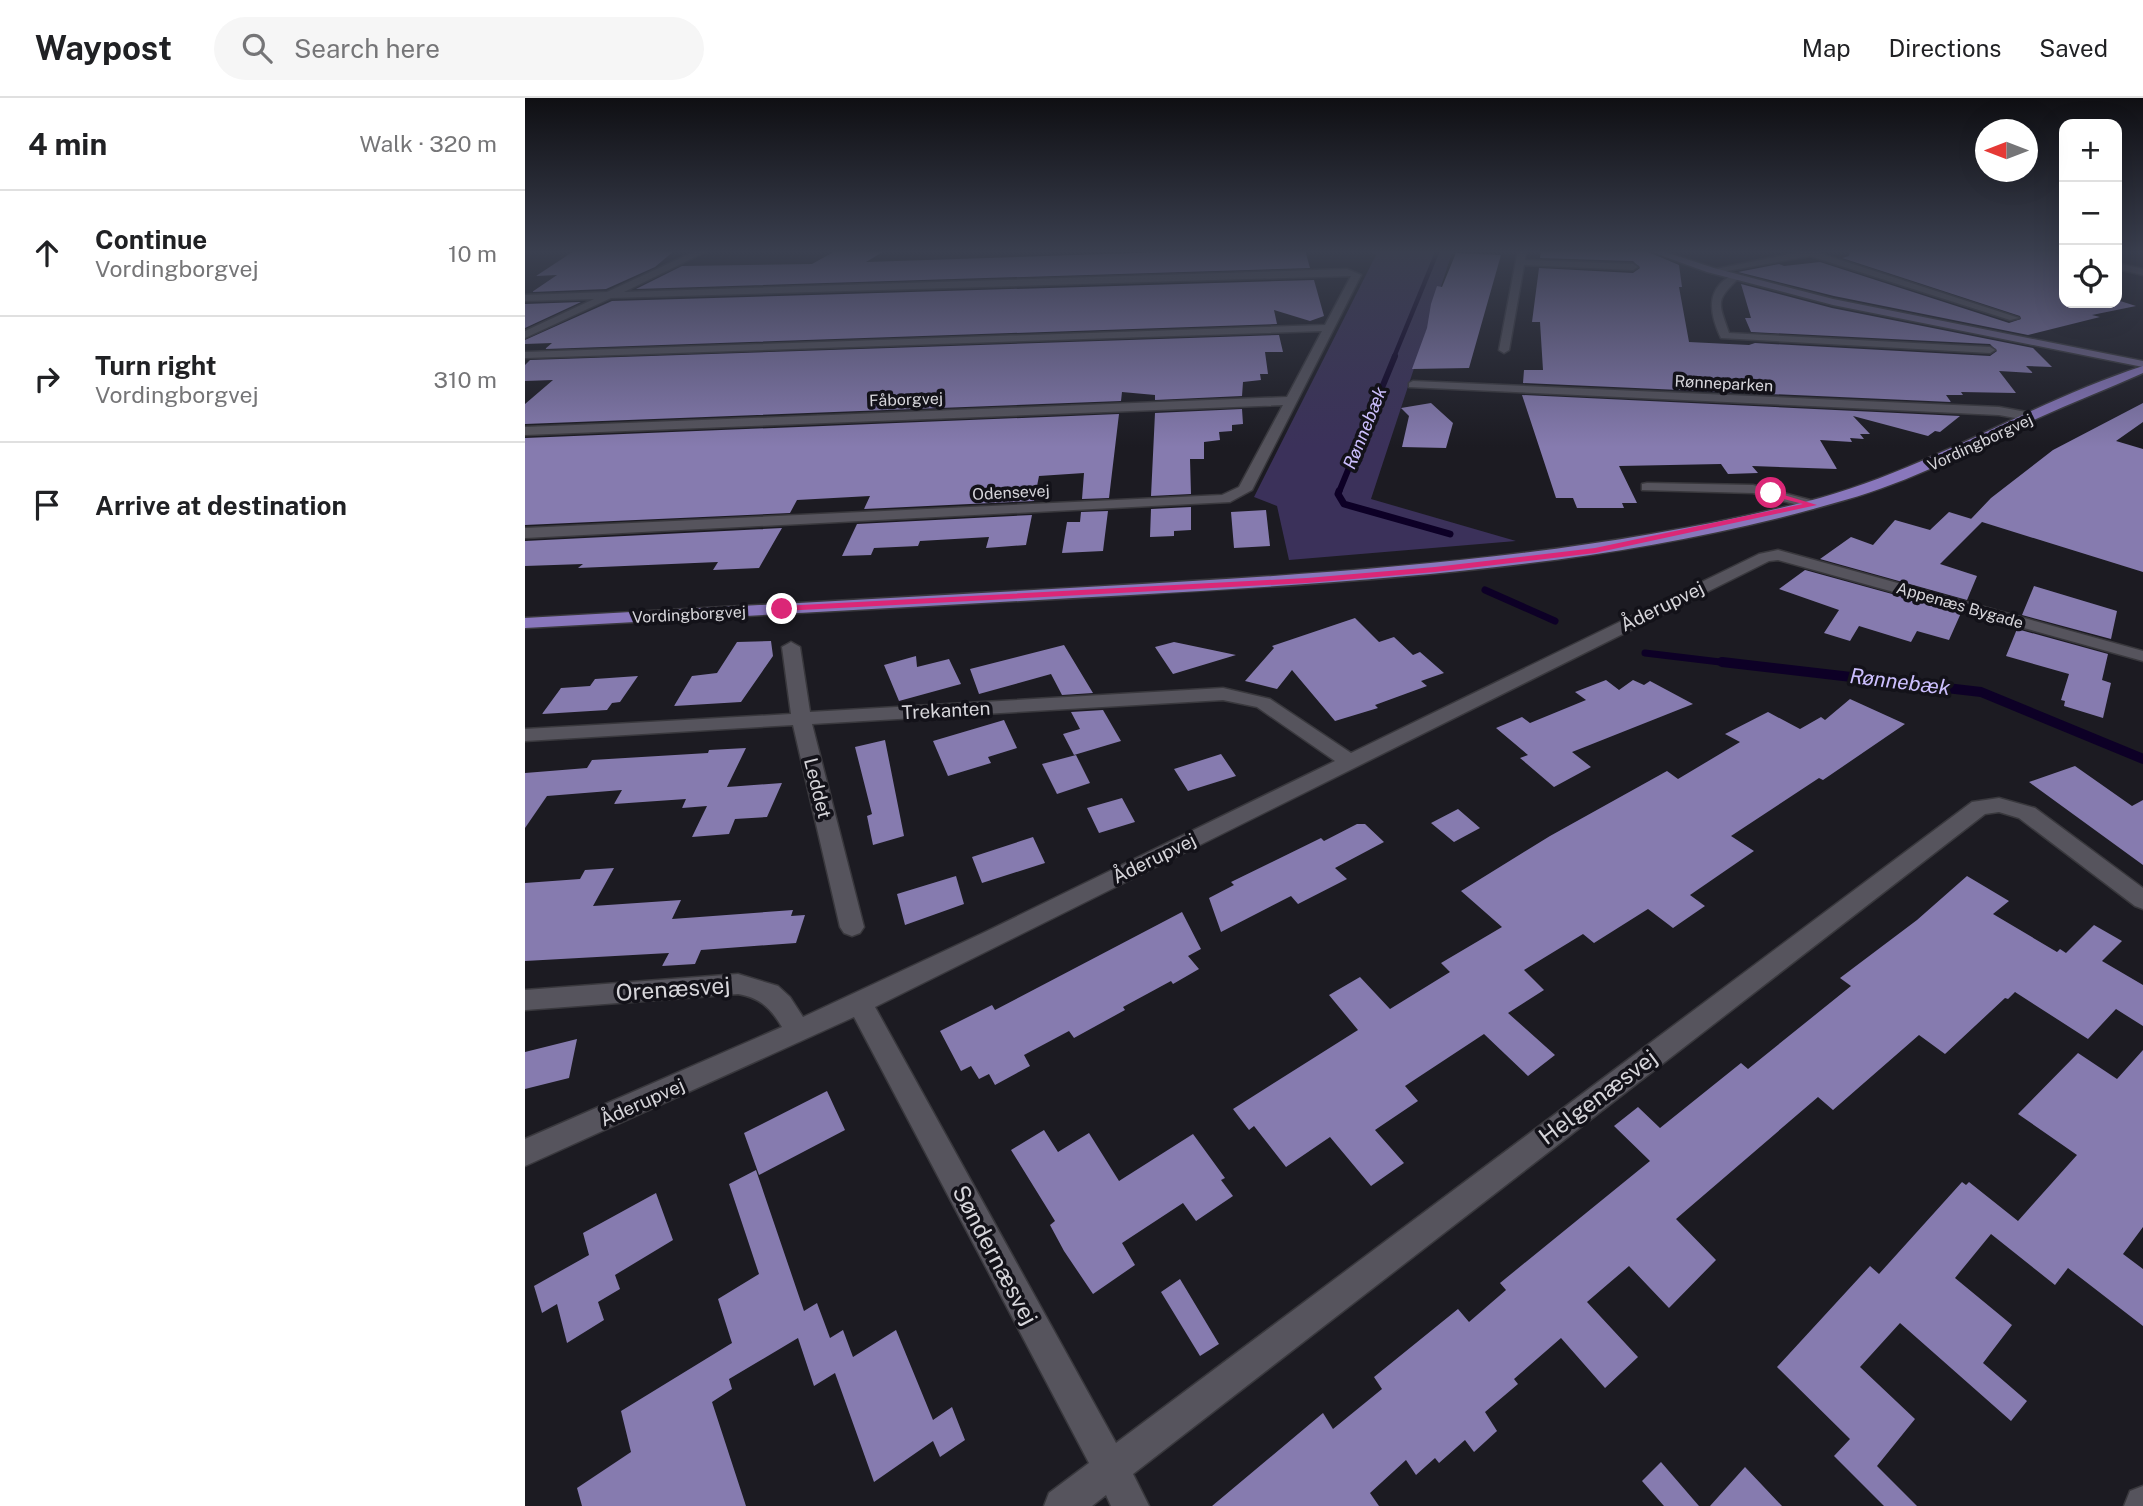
<!DOCTYPE html>
<meta charset="utf-8">
<style>
body{margin:0;font-family:"Public Sans",sans-serif;background:#f6f6f6;color:#202124}
.controls{position:absolute;right:21px;top:21px;display:grid;overflow:hidden;border-radius:14px;box-shadow:0 7px 28px #0002}
.controls button{width:63px;height:63px;display:grid;place-items:center;padding:0;border:0;border-bottom:2px solid #e0e0e0;background:#fff;color:#202124;font:35px sans-serif}
.compass{position:absolute;left:1450px;top:21px;width:63px;height:63px;border-radius:50%;background:#fff;box-shadow:0 7px 28px #0002;rotate:270deg}
.stop{position:absolute;width:21px;height:21px;margin:-16px;border:5px solid #db2777;border-radius:50%;background:#fff}
.stop.end{background:#db2777;border-color:#fff;box-shadow:0 2px 7px #0008}
.list{margin:0;padding:0;list-style:none}
h2{display:flex;justify-content:space-between;align-items:center;height:91px;margin:0;padding:0 28px;font-size:30px}
h2 small{font-size:23px;font-weight:400;color:#757577}
.list li{display:grid;grid-template-columns:46px 1fr auto;gap:21px;align-items:center;box-sizing:border-box;height:126px;padding:0 28px;border-top:2px solid #e0e0e0}
.list b{display:block;font-size:26px;white-space:nowrap}
.list p{margin:0;font-size:23px;white-space:nowrap;color:#757577}
.list em{font-size:23px;font-style:normal;color:#757577}
.icon{flex:none;width:38px;height:38px;fill:none;stroke:currentColor;stroke-width:2;stroke-linecap:round;stroke-linejoin:round}
.map{position:relative;flex:none;width:1618px;height:1408px;overflow:hidden}
header{display:flex;align-items:center;gap:42px;box-sizing:border-box;height:98px;padding:0 35px;background:#fff;border-bottom:2px solid #e0e0e0}
header strong{font-size:33px}
nav{display:flex;gap:38px;margin-inline-start:auto;font-size:24px}
.search{width:490px;height:63px;background:#f6f6f6;display:flex;align-items:center;gap:18px;box-sizing:border-box;padding:0 24px;border-radius:38px;color:#757577;font-size:26px}
main{display:flex}
aside{flex:1;background:#fff}
.map>svg:first-child{display:block}
.green{fill:#3b315a}
.lines{fill:none;stroke-linecap:round;stroke-linejoin:round}
.stream-far3{stroke:#0d0026;stroke-width:4.5}
.stream-far2{stroke:#0d0026;stroke-width:6}
.stream-far1{stroke:#0d0026;stroke-width:7}
.stream{stroke:#0d0026;stroke-width:10}
.building{fill:#867baf}
.street-casing{stroke:#39383d;stroke-width:3}
.secondary-casing{stroke:#39383d;stroke-width:3}
.primary-casing{stroke:#39383d;stroke-width:3}
.street{fill:#56545d;fill-rule:evenodd}
.secondary{fill:#70668c;fill-rule:evenodd}
.primary{fill:#8977bc;fill-rule:evenodd}
.route{fill:#db2777}
.labels{text-anchor:middle;stroke-width:7;stroke-linejoin:round;paint-order:stroke}
.far-street-label{font-size:16px;fill:#d6d5da;stroke:#131219}
.far-water-label{font-size:18px;font-style:italic;fill:#ccbffe;stroke:#131219}
.street-label{font-size:19px;fill:#d6d5da;stroke:#131219}
.water-label{font-size:21px;font-style:italic;fill:#ccbffe;stroke:#131219}
.near-street-label{font-size:23px;fill:#d6d5da;stroke:#131219}
</style>
<header>
<strong>Waypost</strong>
<div class="search"><svg class="icon" aria-label="search" viewBox="0 0 24 24"><circle cx="10" cy="10" r="6"/><path d="M15 15l6 6"/></svg>Search here</div>
<nav><a>Map</a><a>Directions</a><a>Saved</a></nav>
</header>
<main>
<aside>
<h2>4 min<small>Walk · 320 m</small></h2>
<ul class="list">
<li><svg class="icon" aria-label="ahead" viewBox="0 0 24 24"><path d="M12 20V5M6 11l6-6 6 6"/></svg><div><b>Continue</b><p>Vordingborgvej</p></div><em>10 m</em></li>
<li><svg class="icon" aria-label="right" viewBox="0 0 24 24"><path d="M7 20v-9h11M14 6l5 5-5 5"/></svg><div><b>Turn right</b><p>Vordingborgvej</p></div><em>310 m</em></li>
<li><svg class="icon" aria-label="arrive" viewBox="0 0 24 24"><path d="M6 21V4h12l-3 4 3 4H6"/></svg><div><b>Arrive at destination</b></div></li>
</ul>
</aside>
<div class="map">
<svg width="1618" height="1408" viewBox="0 0 1618 1408">
<rect width="100%" height="100%" fill="#1c1b22"/>
<path class="green" d="M843,152H928L846,401L991,443L764,462L752,408L729,399L851,157Z"/>
<g class="lines">
<path class="stream-far3" d="M869,259L913,152"/>
<path class="stream-far2" d="M814,394L870,258"/>
<path class="stream-far1" d="M814,393L813,396L819,406L925,436
M960,492L1030,523
M1120,555L1212,566"/>
<path class="stream" d="M1197,564L1456,594L1618,661"/>
</g>
<path class="building" d="M150,152L130,169L81,191L7,194L32,177L11,178L49,153Z
M312,152H361L341,164L698,152H780L785,170L111,191L157,168L287,166Z
M1016,152H1119L1154,167L1157,189H1154L1164,244L1224,247L1230,245L1465,258L1472,253L1465,246L1226,234L1220,220H1226L1216,186L1307,210L1508,250L1527,269L1501,268L1508,275L1474,273L1491,295L1436,294L1438,297H1421L1426,304L998,285L999,272H1018L1015,224H1007L1014,170L1108,175L1115,170L1108,163L1015,160Z
M1325,152H1527L1539,160V205H1592V202L1611,208L1567,217L1575,219L1503,237L1309,198L1213,174L1254,166L1259,168L1295,164L1484,225L1496,221L1495,218L1317,160L1324,158Z
M931,155L976,157L944,270L887,271L902,230L906,206L912,188L917,189Z
M789,182L799,218L785,223L749,212L752,226L20,251L27,245L0,246V242L87,203Z
M56,204L0,230V206Z
M754,237L758,254H740L743,276H735L736,282L718,284L717,298L630,302V297L597,294L596,303L0,326V306L28,282L0,283V267L5,262Z
M997,297L1435,318L1415,334L1410,333L1403,338L1328,318L1345,336H1335L1339,341L1325,340L1327,344L1295,342L1312,371L1227,368L1233,375L1203,376L1196,366L1094,368L1112,405H1097L1099,410H1052L1048,400H1031Z
M906,305L928,325L921,350L877,349L884,318L876,310Z
M1618,305V324L1591,343L1618,351V474L1457,424L1415,466L1452,478L1442,502L1295,461L1326,439L1348,447L1370,422L1405,432L1424,414L1450,422L1446,421L1466,400L1528,352Z
M717,311L718,326L707,327V333L694,334L695,342L679,344V361H665L666,396L626,398L630,315Z
M594,316L584,400L557,401L559,375L514,378L509,403L339,411L345,398L272,402L265,415L0,427V340Z
M666,409V432L649,433V438L625,439L626,411Z
M741,412L745,448L709,450L706,414Z
M583,413L578,453L537,455L542,424H555L556,414Z
M507,417L501,447L461,450L464,439L395,443L393,448L349,450L346,457L317,458L332,426Z
M257,430L234,470L188,472L193,464L53,470L58,466L0,468V443Z
M1280,472L1436,515L1424,542L1392,533L1386,544L1334,528L1325,543L1299,535L1314,512L1254,491Z
M1509,488L1592,513L1586,541L1497,517Z
M830,520L854,544L869,539L888,557L895,554L919,575L896,583L902,588L850,607L853,610L810,623L767,572L752,591L720,583L749,550L747,548Z
M1492,531L1583,556L1577,582L1586,585L1578,620L1539,608L1540,603L1536,602L1544,576L1481,558Z
M246,543L248,558L216,604L149,608L167,578L192,575L212,544Z
M649,544L711,557L648,576L630,549Z
M539,547L568,595L537,597L526,576L454,596L445,571Z
M391,558L392,569L424,561L436,586L374,603L359,567Z
M113,578L95,604L87,605L82,612L17,616L36,590L65,588L70,581Z
M1081,582L1094,592L1108,582L1119,587L1125,583L1168,606L1047,654L1066,669L1029,689L995,660L1003,657L971,630L997,619L1005,625L1061,602L1050,594Z
M1325,601L1380,626L1298,682L1294,680L1206,738L1229,753L1165,797L1180,808L1148,830L1123,811L1069,845L1058,836L999,872L1019,892L983,915L1030,957L1003,978L959,936L880,988L893,1003L850,1032L879,1065L846,1088L805,1039L761,1069L729,1028L724,1032L708,1011L833,932L804,897L835,879L865,911L925,874L916,865L977,829L936,793L1025,738L1142,673L1153,681L1215,644L1200,636L1243,614L1275,631L1296,619L1300,622Z
M578,612L596,643L549,657L538,636L555,631L546,614Z
M479,622L492,650L463,659L466,665L423,678L408,643Z
M360,642L379,738L348,747L342,718L347,716L330,649Z
M221,650L202,689L257,685L242,719L210,721L204,736L167,739L182,708L157,710L161,701L89,706L97,692L22,698L0,730V675L62,670L67,662L183,655L184,652Z
M696,656L711,678L663,693L649,671Z
M551,657L565,685L532,696L517,666Z
M1550,668L1607,708L1618,702V767L1504,684Z
M597,700L610,724L574,735L562,710Z
M933,711L955,730L929,744L906,725Z
M832,726H840L859,744L810,770L822,781L773,806L766,798L696,834L684,800L709,787L706,784L796,740L799,743Z
M508,739L520,765L457,785L447,759Z
M89,770L68,808L156,802L147,821L268,812L266,818L280,817L271,845L176,852L170,866L137,868L144,855L0,863V785L55,781L60,772Z
M431,778L439,806L380,827L372,796Z
M1442,778L1484,803L1468,816L1532,854L1535,851L1541,855L1569,827L1597,843L1577,863L1618,887V928L1591,911L1563,941L1490,894L1483,901L1480,900L1420,956L1394,937L1308,1012L1293,999L1151,1121L1191,1162L1144,1210L1104,1168L1062,1204L1113,1259L1080,1290L1036,1240L989,1281L993,1286L960,1314L972,1333L949,1354L940,1342L914,1365L910,1360L891,1377L881,1362L845,1395L854,1408H687L798,1315L808,1331L857,1291L849,1279L933,1211L944,1224L981,1192L975,1185L1125,1063L1089,1028L1113,1009L1135,1030L1216,965L1223,971L1326,888L1315,880L1392,822Z
M657,814L676,851L663,858L674,871L648,886L646,883L598,909L600,912L549,940L544,933L499,957L505,968L470,987L464,976L454,981L446,968L436,973L415,933L467,907L470,912Z
M52,941L44,980L0,991V954Z
M1618,952V1129L1598,1156L1618,1171V1228L1543,1170L1530,1187L1466,1136L1430,1180L1487,1227L1458,1265L1502,1303L1486,1323L1375,1225L1335,1269L1390,1321L1352,1368L1392,1408H1359L1309,1358L1325,1341L1252,1269L1345,1168L1354,1176L1437,1084L1441,1087L1444,1084L1493,1123L1552,1057L1493,1016L1553,955L1592,981Z
M302,993L320,1032L234,1077L219,1035Z
M519,1032L533,1054L564,1035L594,1083L668,1036L700,1080L696,1082L708,1098L671,1123L658,1105L597,1145L610,1167L568,1196L539,1153L525,1127L530,1123L486,1052Z
M231,1072L279,1213L292,1205L305,1240L318,1232L328,1259L371,1232L408,1322L427,1309L440,1342L415,1359L408,1343L349,1384L310,1275L289,1288L273,1240L204,1281L207,1291L187,1304L221,1408H57L52,1390L106,1354L96,1313L207,1245L193,1201L234,1176L204,1086Z
M131,1095L148,1142L90,1177L95,1191L73,1204L79,1222L42,1245L32,1206L17,1215L9,1188L64,1157L58,1135Z
M655,1181L694,1246L675,1258L636,1194Z
M1136,1364L1174,1408H1139L1117,1383Z
M1220,1369L1257,1408H1185Z"/>
<g class="lines">
<g class="street-casing">
<path id="street" d="M173,152H184L99,194L822,171L836,177L727,392L705,404L0,440V430L697,397L714,389L758,307L0,337V329L762,299L797,233L0,260V254L800,227L826,178L86,200L0,240V233L69,201L0,203V197L82,194Z
M993,152H1001L1000,162L1108,166L1113,169L1108,172L999,167L984,252L979,255L974,252Z
M1272,152H1293L1294,155L1494,220L1485,222L1285,158L1191,175L1186,172L1274,154Z
M1529,152H1539V157Z
M1592,165L1618,171V177L1592,171Z
M1210,176L1215,179C1190,203 1193,203 1204,235L1465,249L1470,252L1465,255L1196,240C1184,215 1180,189 1210,176Z
M888,283L1474,309L1507,315L1513,319L1507,323L1474,317L884,289V285Z
M1122,385L1228,387L1293,404L1295,407L1288,411L1228,395L1117,392V386Z
M1253,452L1618,553V563L1253,462L1244,463L350,909L591,1345L1447,704L1474,700L1510,710L1618,790V811L1610,808L1494,720L1474,714L1460,716L608,1376L624,1408H586L581,1397L567,1408H519L524,1395L564,1365L329,919L0,1068V1041L257,929C245,909 235,900 213,896L0,912V892L213,876L253,888L265,899L278,919L460,834L810,663L732,609L698,602L287,626L339,829L335,835L327,838L319,835L315,829L268,627L0,643V631L266,616L257,549L266,544L275,549L285,614L698,590L745,601L826,655L1234,456Z
M1618,1388V1408H1599L1605,1393Z"/>
</g>
<g class="secondary-casing">
<path id="secondary" d="M1121,152H1134L1189,170L1308,201L1618,263V269L1308,207L1182,174Z"/>
</g>
<g class="primary-casing">
<path id="primary" d="M1618,268V275C1582,291 1546,305 1511,321C1448,351 1387,383 1320,402C1089,470 844,483 605,497C404,508 202,519 0,530V520C193,509 387,499 580,488C815,475 1051,461 1280,404C1399,374 1502,306 1618,268Z"/>
</g>
<use href="#street" class="street"/>
<use href="#secondary" class="secondary"/>
<use href="#primary" class="primary"/>
</g>
<linearGradient id="sky" x2="0" y2="1"><stop stop-color="#0f0f13"/><stop offset="0.44" stop-color="#3a3f4f"/><stop offset="1" stop-color="#3a3f4f" stop-opacity="0"/></linearGradient>
<rect width="1618" height="349" fill="url(#sky)"/>
<path class="route" d="M1246,393L1292,407L1070,455L910,474L782,485L257,513L253,511L257,508L782,480L910,469L1070,450L1278,406L1243,397Z"/>
<g class="labels">
<g class="far-street-label">
<text transform="translate(1199 285) rotate(3)" y="6">Rønneparken</text>
<text transform="translate(381 301) rotate(-2)" y="6">Fåborgvej</text>
<text transform="translate(1455 344) rotate(-25)" y="6">Vordingborgvej</text>
<text transform="translate(486 394) rotate(-3)" y="6">Odensevej</text>
<text transform="translate(1435 507) rotate(16)" y="6">Appenæs Bygade</text>
<text transform="translate(164 516) rotate(-3)" y="6">Vordingborgvej</text>
</g>
<g class="far-water-label">
<text transform="translate(840 330) rotate(-68)" y="6">Rønnebæk</text>
</g>
<g class="street-label">
<text transform="translate(1137 508) rotate(-26)" y="7">Åderupvej</text>
<text transform="translate(421 612) rotate(-3)" y="7">Trekanten</text>
<text transform="translate(293 690) rotate(76)" y="7">Leddet</text>
<text transform="translate(629 760) rotate(-26)" y="7">Åderupvej</text>
<text transform="translate(117 1004) rotate(-24)" y="7">Åderupvej</text>
</g>
<g class="water-label">
<text transform="translate(1375 584) rotate(7)" y="7">Rønnebæk</text>
</g>
<g class="near-street-label">
<text transform="translate(148 891) rotate(-4)" y="8">Orenæsvej</text>
<text transform="translate(1073 999) rotate(-37)" y="8">Helgenæsvej</text>
<text transform="translate(470 1157) rotate(62)" y="8">Søndernæsvej</text>
</g>
</g>
</svg>
<div class="controls">
<button>+</button>
<button>−</button>
<button><svg class="icon" aria-label="locate" viewBox="0 0 24 24"><circle cx="12" cy="12" r="6"/><path d="M12 2v4M12 18v4M2 12h4M18 12h4"/></svg></button>
</div>
<svg class="compass" viewBox="-18 -18 36 36"><path d="M0-13l5 13h-10z" fill="#e53935"/><path d="M0 13l5-13h-10z" fill="#757577"/></svg>
<div class="stop" style="left:1246px;top:395px"></div>
<div class="stop end" style="left:257px;top:511px"></div>
</div>
</main>
